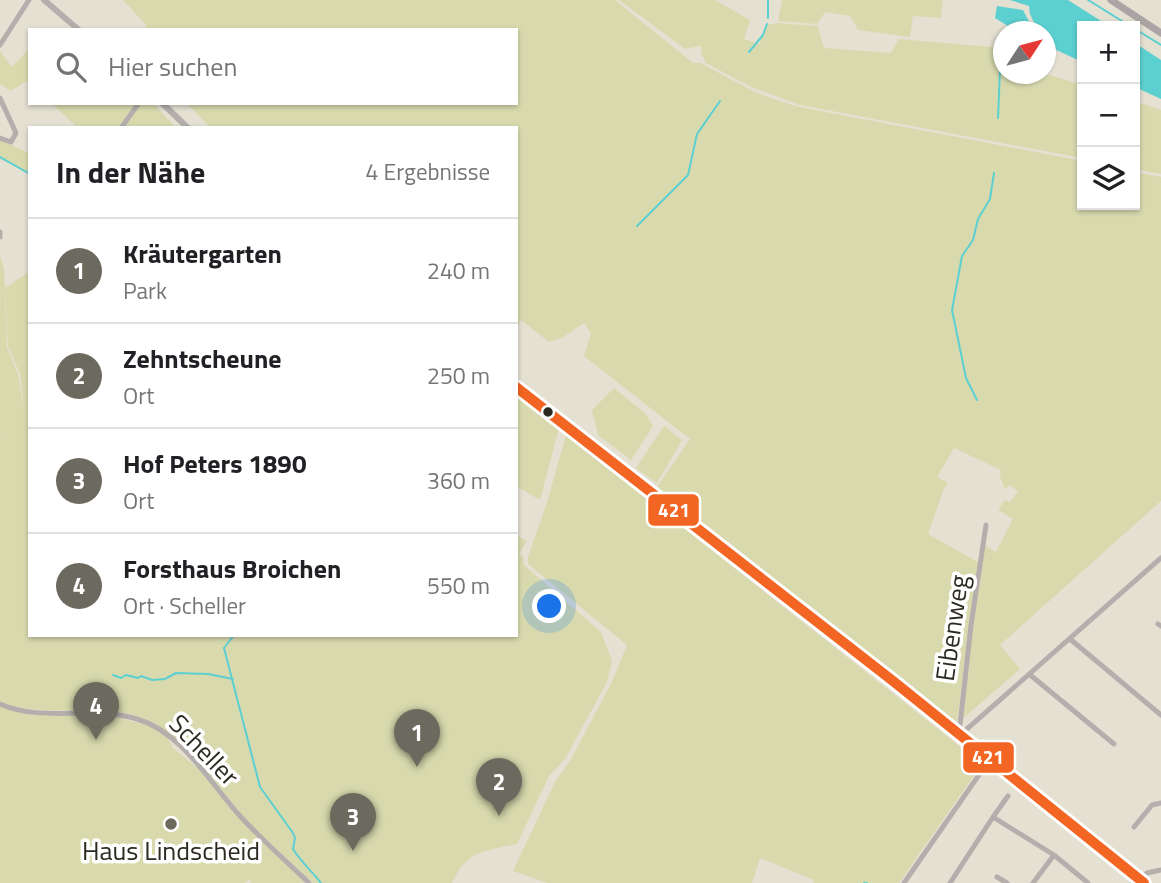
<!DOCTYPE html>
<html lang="de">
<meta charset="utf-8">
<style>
body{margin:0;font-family:"Titillium Web",sans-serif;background:#f6f6f6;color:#202124}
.controls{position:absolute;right:21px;top:21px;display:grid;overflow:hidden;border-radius:0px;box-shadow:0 2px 5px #0004}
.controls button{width:63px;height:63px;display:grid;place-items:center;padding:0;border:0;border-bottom:2px solid #e0e0e0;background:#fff;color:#202124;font:35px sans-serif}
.compass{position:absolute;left:993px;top:21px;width:63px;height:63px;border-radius:50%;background:#fff;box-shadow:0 2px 5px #0004;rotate:54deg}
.you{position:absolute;left:550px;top:607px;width:24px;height:24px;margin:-18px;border:5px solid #fff;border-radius:50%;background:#1a73e8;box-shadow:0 0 0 10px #1a73e833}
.badge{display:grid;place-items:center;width:46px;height:46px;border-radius:50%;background:#6c695e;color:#fff;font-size:23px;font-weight:700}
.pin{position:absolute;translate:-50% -58px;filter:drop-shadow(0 2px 4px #0008)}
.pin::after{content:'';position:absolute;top:37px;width:24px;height:21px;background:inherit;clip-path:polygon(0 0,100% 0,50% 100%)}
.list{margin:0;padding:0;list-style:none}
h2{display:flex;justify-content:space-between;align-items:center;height:91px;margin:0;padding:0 28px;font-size:30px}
h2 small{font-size:23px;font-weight:400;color:#757577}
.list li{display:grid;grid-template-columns:46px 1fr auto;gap:21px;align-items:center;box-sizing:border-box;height:105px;padding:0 28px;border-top:2px solid #e0e0e0}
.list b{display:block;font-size:26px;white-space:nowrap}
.list p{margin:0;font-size:23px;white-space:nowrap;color:#757577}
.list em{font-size:23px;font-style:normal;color:#757577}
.icon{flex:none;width:38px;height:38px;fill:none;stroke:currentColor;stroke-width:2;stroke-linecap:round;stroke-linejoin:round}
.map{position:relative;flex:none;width:1161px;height:883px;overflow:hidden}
.search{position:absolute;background:#fff;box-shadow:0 2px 5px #0004;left:28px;top:28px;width:490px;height:77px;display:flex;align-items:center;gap:18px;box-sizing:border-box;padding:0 24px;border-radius:0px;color:#757577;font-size:26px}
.panel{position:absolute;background:#fff;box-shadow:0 2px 5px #0004;left:28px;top:126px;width:490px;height:511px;border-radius:0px}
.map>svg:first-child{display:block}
.green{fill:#d8daae}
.water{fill:#5cd0d0}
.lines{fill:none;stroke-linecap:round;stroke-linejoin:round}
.stream{stroke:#5cd0d0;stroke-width:2}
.minor{stroke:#b4afad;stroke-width:5}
.tertiary{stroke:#b4afad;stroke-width:6}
.secondary{stroke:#aaa5a4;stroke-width:7}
.bus-1-casing{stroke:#fff;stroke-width:16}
.bus-1{stroke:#f26522;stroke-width:10}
.bus-dot{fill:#2c2920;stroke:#fff;stroke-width:2.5}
.poi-dot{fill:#6c695e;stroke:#fff;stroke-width:2.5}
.labels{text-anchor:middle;stroke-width:7;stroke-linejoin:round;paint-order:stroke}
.street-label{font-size:26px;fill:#2c2920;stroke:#fff}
.poi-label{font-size:26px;fill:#2c2920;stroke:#fff}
.line-badge{stroke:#fff;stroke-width:2.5}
.badge-label{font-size:19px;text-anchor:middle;font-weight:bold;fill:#fff}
</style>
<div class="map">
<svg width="1161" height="883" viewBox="0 0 1161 883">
<rect width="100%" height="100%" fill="#e4e0d2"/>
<path class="green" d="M123,0H615L693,63H700L757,93L795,106L1082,161V205H1135V172L1161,177V501L1000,645L1020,669L960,721L983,544L996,552L1013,519L998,510L1005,500L1010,502L1018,492L1010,485L1005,489L1000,477L1001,470L954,448L937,477L948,483L943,491L928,534L978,562L957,723L952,725L654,491L690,439L584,356L591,333L584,323L562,338L549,342L521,320L516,326V128H211L186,103H516V30H147L146,25Z
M619,0H715L750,20L744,39L759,44L768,25L777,23L818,26L824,48L891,53L899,39L1003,48L1004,74H1033L1035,77L1050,75L1082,85V158L800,105L751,87L706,63L701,53V46L685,49Z
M782,0H943L941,18L913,16L910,37L858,30L850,16L825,12L817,24L778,21Z
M30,48V85L26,81L11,91L0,84V51L12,67Z
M1135,101L1161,110V174L1135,169Z
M51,103H138L120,128H75V125Z
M140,103H153L176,128H123Z
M0,139L30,154V174L0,159Z
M0,255L4,269L7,347L18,374L24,408L20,374L8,347L5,288L30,271V635H516V535L527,541L519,554L523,557L524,565L601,632L612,661L607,682L565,759L549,776L517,844C484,852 468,849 452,883H313C287,857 256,833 233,804C208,773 176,728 136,716C90,703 45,719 0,702V439L2,438L0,437Z
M614,388L646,414L653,426L631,460L598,435L592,410Z
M516,394L559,428L540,500L516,486Z
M664,426L682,440L657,483L636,468Z
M566,435L982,764L899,883H813L814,880L760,858L752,883H548L513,871L555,782L570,761L612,682L627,645L528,564V557L548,499Z
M0,706L32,715L103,714L151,726L167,737L173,748L201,771L242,820L305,883H250L252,881L249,880L244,883H0Z"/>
<path class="water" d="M1010,0H1068L1109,26H1082V62L1046,45V32L1038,31L1030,14L1029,6Z
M997,6L1023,10L1034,31H1016L995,18Z
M1135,43L1161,60V99L1135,87Z"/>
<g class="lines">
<path class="stream" d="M1088,0L1130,26
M768,18V0
M1135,29L1161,45
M749,52L763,35L767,24
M998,118L1000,70L1004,68
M0,157L30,174
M637,226L688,175L697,134L720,101
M977,400L966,378L952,310L962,256L973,240L978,219L990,199L994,173
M234,635L224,648L260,787L293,833L295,838L293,849C301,862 311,870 321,883
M113,675L121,678L126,675L138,678L141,676L152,680L165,679L176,673L208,674L233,679
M864,883H867"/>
<path class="minor" d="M0,45L29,0
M0,98L16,133L11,142L0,138
M121,128L139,103
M0,232V237
M1158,624L1161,626
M1070,639L1161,715
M1029,674L1114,744
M0,704C44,723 91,705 137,719C182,732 210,783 240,816C262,840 286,861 309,883
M959,734L971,625L986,525
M959,736L1161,558
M993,817L1008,796
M1134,827L1152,805L1161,803
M997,877L1007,883
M904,883L990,759
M950,883L993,817L1054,855L1088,883
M1033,883L1054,855
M1132,883L1147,873L1161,870"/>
<path class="tertiary" d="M44,0L79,30
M162,103L188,128
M516,387L893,681L1144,883"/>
<path class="secondary" d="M1111,0L1161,33"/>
<g class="bus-1-casing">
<path id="bus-1" d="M516,387L893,681L1144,883"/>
</g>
<use href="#bus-1" class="bus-1"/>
</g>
<circle class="bus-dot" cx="548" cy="412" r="6"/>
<circle class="poi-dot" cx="171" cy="824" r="7"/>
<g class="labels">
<g class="street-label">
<text transform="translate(952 628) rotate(-82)" y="9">Eibenweg</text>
<text transform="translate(204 750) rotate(46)" y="9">Scheller</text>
</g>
<g class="poi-label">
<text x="171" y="860">Haus Lindscheid</text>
</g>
</g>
<g class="line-badge">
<rect x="647" y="493" width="53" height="34" rx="7" fill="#f26522"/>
<rect x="962" y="741" width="53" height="33" rx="7" fill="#f26522"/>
</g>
<g class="badge-label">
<text x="674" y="517">421</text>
<text x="988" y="764">421</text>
</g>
</svg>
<div class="controls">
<button>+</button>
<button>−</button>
<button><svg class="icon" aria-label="layers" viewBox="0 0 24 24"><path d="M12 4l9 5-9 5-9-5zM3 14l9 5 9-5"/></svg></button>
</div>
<svg class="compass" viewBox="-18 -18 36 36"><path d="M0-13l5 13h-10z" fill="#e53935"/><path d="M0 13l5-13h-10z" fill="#757577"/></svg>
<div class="you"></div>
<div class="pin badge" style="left:417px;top:767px">1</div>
<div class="pin badge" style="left:499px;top:816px">2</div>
<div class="pin badge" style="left:353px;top:851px">3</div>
<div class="pin badge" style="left:96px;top:740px">4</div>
<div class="search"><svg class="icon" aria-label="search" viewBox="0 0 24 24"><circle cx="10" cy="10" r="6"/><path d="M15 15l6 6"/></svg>Hier suchen</div>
<section class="panel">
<h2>In der Nähe<small>4 Ergebnisse</small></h2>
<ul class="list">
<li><span class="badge">1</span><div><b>Kräutergarten</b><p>Park</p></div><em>240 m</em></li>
<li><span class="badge">2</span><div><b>Zehntscheune</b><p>Ort</p></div><em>250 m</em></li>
<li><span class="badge">3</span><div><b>Hof Peters 1890</b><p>Ort</p></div><em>360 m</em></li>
<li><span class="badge">4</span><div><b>Forsthaus Broichen</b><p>Ort · Scheller</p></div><em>550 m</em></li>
</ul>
</section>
</div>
